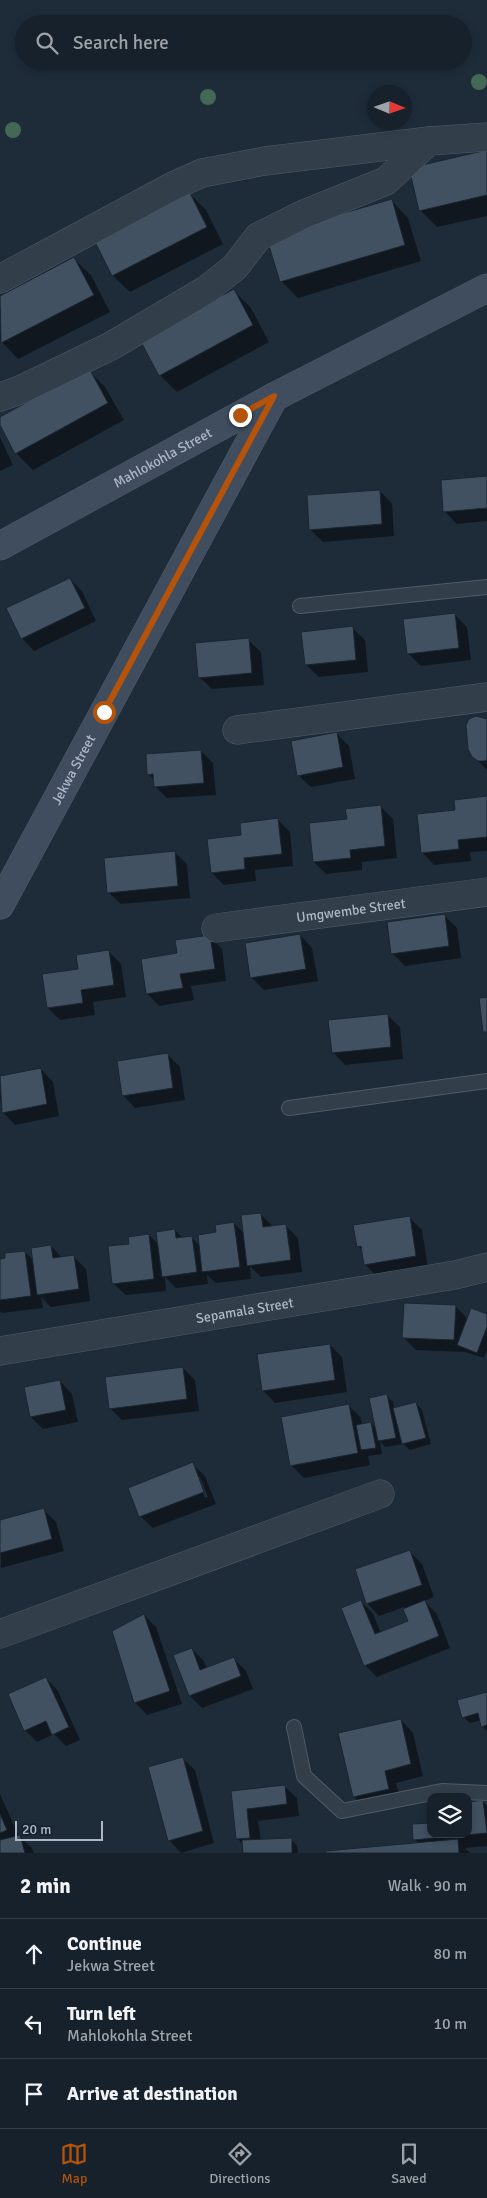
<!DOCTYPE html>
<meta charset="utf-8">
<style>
body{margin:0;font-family:Signika,sans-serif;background:#232e38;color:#f1f3f6}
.controls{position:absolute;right:15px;bottom:15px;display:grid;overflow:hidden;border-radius:10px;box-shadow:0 2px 8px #0003}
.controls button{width:45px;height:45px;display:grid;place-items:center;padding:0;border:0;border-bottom:1px solid #353e48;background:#16212c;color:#f1f3f6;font:25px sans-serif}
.compass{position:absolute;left:367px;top:85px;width:45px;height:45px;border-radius:50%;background:#16212c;box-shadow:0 2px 8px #0003;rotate:92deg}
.scale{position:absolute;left:15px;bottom:12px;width:88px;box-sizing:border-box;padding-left:5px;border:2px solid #acb8c7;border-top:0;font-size:14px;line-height:18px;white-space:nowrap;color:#acb8c7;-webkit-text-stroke:4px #18232f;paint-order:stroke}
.stop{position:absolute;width:15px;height:15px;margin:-11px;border:4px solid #b45309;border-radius:50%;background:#fff}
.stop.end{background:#b45309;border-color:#fff;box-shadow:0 1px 5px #0008}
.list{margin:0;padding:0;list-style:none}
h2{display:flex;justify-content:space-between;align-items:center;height:65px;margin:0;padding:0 20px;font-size:21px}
h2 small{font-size:16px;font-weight:400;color:#9ea3a9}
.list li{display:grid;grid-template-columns:32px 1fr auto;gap:15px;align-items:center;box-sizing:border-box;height:70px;padding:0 20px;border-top:1px solid #353e48}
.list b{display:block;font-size:19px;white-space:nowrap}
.list p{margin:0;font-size:16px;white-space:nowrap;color:#9ea3a9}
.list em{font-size:16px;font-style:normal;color:#9ea3a9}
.icon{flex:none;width:28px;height:28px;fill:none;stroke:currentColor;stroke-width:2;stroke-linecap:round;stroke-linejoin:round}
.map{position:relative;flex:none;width:487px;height:1853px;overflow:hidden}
.search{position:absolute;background:#16212c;box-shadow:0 2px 8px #0003;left:15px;right:15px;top:15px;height:55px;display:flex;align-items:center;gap:12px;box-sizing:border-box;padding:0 18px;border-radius:28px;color:#9ea3a9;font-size:19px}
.sheet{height:275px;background:#16212c}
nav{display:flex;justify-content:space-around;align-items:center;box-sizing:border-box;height:70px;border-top:1px solid #353e48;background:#16212c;font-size:14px;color:#9ea3a9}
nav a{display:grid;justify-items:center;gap:2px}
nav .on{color:#b45309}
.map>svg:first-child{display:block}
.shadow{fill:#0007;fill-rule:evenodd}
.building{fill:#415162;stroke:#1a2531}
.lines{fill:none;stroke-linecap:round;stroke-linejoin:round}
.lane-casing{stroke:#505b68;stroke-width:16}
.street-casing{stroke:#505b68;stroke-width:29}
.secondary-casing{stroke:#505b68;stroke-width:29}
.lane{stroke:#323e4a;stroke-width:14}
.street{stroke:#323e4a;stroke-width:28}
.secondary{stroke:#404d5e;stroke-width:28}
.tree{fill:#436855}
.route{stroke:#b45309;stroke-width:6}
.labels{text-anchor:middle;stroke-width:4.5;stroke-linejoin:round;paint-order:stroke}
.street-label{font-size:14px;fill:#acb8c7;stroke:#18232f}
</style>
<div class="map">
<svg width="487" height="1853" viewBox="0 0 487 1853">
<rect width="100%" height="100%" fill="#1e2c3a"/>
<path class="shadow" d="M487,151V216L437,227L420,210Z
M189,193L206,210L223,244L130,292L113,276L96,241Z
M392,201L408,218L421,261L298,298L281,281Z
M74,259L91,275L110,312L18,359L0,340V297Z
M234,291L251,308L269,342L177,392L160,375Z
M88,370L105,387L124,420L33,470L16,453L0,423V418Z
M0,437L13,465L0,471Z
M487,478V521L457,524L445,512Z
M380,491L392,504L394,536L323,542L310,529Z
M70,579L82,591L96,621L34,651L22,638Z
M454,614L467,627L471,660L421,666L408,653Z
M352,628L365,640L368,672L319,677L306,665Z
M248,640L261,652L264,685L212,689L199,677Z
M476,717L487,721V770L473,756Z
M337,734L349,746L355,779L311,787L298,775Z
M201,751L213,763L216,795L167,798L155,786V780L149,775Z
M487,798V851L470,852L471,861L434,865L422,852Z
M380,806L393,819L397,858L362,862V870L326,874L314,862L348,820Z
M277,819L290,832L293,866L255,870L256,881L224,885L212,873Z
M174,852L187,864L190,898L121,904L108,892Z
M445,916L457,928L461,958L405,966L392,953Z
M300,935L312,948L318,981L264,990L251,977Z
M210,936L222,949L226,981L191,986L194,1000L159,1006L147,993L178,954Z
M109,952L121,964L126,997L93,1002L95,1015L60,1020L48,1008L80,970Z
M387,1015L400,1027L403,1059L345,1065L333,1052Z
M168,1055L180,1067L185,1100L135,1108L123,1095Z
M41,1069L53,1082L59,1116L15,1125L3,1112L0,1098V1078Z
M260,1214L273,1226H286L298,1238L302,1272L261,1277L250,1266L251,1279L216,1283L207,1275L208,1284L176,1288L165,1277L166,1291L126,1295L113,1283L130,1245L149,1235L159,1245L175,1230L183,1239L191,1237L200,1246L234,1223L245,1234Z
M409,1217L422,1230L428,1268L377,1277L365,1264L363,1251L358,1246Z
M51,1246L62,1258L73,1256L86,1269L90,1301L51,1307L41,1297L43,1308L2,1313L0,1311V1260L25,1252L34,1261Z
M455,1306L468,1319L487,1316V1350L484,1358L465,1352L416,1350L403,1337Z
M330,1345L342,1357L347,1392L275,1403L263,1390Z
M183,1368L195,1380L199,1411L122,1420L110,1408Z
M60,1381L72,1394L78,1422L43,1429L31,1417Z
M387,1396L393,1402L395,1409L416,1403L422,1410L431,1444L410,1450L403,1444L385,1447L380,1441L382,1454L368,1456L370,1465L304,1478L291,1465L348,1405L361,1418L362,1425L371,1423L377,1429Z
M192,1464L205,1476L216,1504L153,1528L140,1516ZM197,1477H200L208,1497L205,1498Z
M44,1510L56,1522L64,1551L1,1568L0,1522Z
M410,1552L422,1564L434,1597L424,1601L437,1614L450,1648L377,1677L365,1665L361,1601L373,1614L381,1633L410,1621L404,1607L379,1616L367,1603Z
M144,1615L156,1627L182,1704L147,1715L135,1702Z
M192,1649L204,1661L207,1669L233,1658L246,1671L253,1689L202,1708L190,1696Z
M46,1678L58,1691L80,1740L66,1746L54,1734L37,1742L25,1730Z
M487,1693V1731L482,1726L481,1720L470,1723L463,1717Z
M401,1720L413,1733L423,1776L396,1783L401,1801L366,1809L354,1797L340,1734Z
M182,1758L195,1770L214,1843L181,1853L169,1840Z
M284,1786L297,1798L299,1816L258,1821L261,1841L291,1839L297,1846L298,1853H244V1845L238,1839L232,1792Z
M0,1794L19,1836L32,1848L34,1853H0Z
M483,1802L487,1806V1846L465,1848L470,1853H327L419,1844L415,1839L431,1834H468Z"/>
<path class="building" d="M487,150V195L419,211L409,168Z
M189,191L207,227L112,276L94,240Z
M392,199L405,245L280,282L266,236Z
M74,257L94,295L1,343L0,296Z
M234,289L253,325L159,376L140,340Z
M89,368L108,403L15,454L0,425V417Z
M487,476V508L443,512L441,480Z
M380,490L382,524L309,530L307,495Z
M70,578L85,608L21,639L6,608Z
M455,613L459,648L407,654L403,619Z
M353,626L356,660L305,665L301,632Z
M249,638L252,673L198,678L195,643Z
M476,716L487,719V760L485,761H478L472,757L468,749L466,725L469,719Z
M337,732L343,767L297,776L291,741Z
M201,750L204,783L154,787L153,774L147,775L146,754Z
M487,796V837L458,840L459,849L421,853L417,814L455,810L454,800Z
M381,805L385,846L350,850L351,858L313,862L309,823L347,819L345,809Z
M278,818L282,854L244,858L245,869L211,873L207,839L241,835L240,823Z
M175,851L178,886L107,893L104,858Z
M445,914L449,946L391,954L387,922Z
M300,934L306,969L250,978L245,943Z
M210,935L215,969L180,974L183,988L146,994L141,959L177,953L175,940Z
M109,950L114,985L81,990L83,1003L47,1008L42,974L78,969L76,955Z
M487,997V1032H483L479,998Z
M388,1014L391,1047L332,1053L328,1020Z
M168,1053L173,1088L122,1096L117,1061Z
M41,1068L47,1104L2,1113L0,1076Z
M261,1213L263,1227L286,1224L291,1260L247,1266L241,1215Z
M410,1216L416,1256L364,1265L361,1246L357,1247L353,1225Z
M234,1222L240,1267L202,1272L198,1235L216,1232L215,1225Z
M175,1229L176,1238L192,1236L197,1272L162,1277L156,1232Z
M149,1234L154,1279L112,1284L108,1246L129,1244L128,1237Z
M51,1245L53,1258L74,1255L79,1289L37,1295L31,1248Z
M25,1251L31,1296L0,1300V1259L5,1258V1253Z
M404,1303L456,1305L454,1340L402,1338Z
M471,1308L487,1314V1327L477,1353L457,1345Z
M330,1344L335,1380L262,1391L257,1354Z
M183,1367L187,1399L109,1409L105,1377Z
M60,1380L66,1410L30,1417L24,1387Z
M387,1394L396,1438L378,1441L369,1398Z
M416,1402L426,1438L402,1444L393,1408Z
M349,1404L358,1453L290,1466L281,1417Z
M371,1422L376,1448L361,1450L356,1425Z
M193,1462L204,1492L139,1517L128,1488Z
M44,1508L52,1539L0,1553V1520Z
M410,1550L422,1585L366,1604L355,1569Z
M361,1600L375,1634L408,1621L403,1609L425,1600L439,1636L364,1666L341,1608Z
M144,1614L170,1691L134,1703L112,1631Z
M192,1648L200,1670L234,1657L241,1676L189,1696L173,1655Z
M46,1677L69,1727L52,1735L46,1721L24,1731L8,1694Z
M487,1692V1725L481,1727L478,1713L462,1718L457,1700Z
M401,1719L411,1764L385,1771L389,1789L353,1797L338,1733Z
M183,1757L203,1831L168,1841L148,1767Z
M285,1785L287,1804L247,1809L250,1838L236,1839L231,1791Z
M483,1800L487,1833L413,1840L412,1824L431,1823V1834H468V1802Z
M0,1814L7,1830L0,1833Z
M20,1835L25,1853H0V1840Z
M292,1838V1853H243L242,1840Z
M458,1839L459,1853H326V1851Z"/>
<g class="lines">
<g class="lane-casing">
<path id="lane" d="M300,606L487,587
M289,1108L487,1081
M294,1727L304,1776L342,1811L442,1791L487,1793"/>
</g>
<g class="street-casing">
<g id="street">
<path d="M0,279L173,186L202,173L265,161L429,141L487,137"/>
<path d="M0,397L20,390L111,346L206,290L235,267L258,237L304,214L386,181L429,141"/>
<path d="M237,730L487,697"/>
<path id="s1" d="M216,928L487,892"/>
<path id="s2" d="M0,1351L455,1275L487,1267"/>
<path d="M0,1634L380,1494"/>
</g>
</g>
<g class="secondary-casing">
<g id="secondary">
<path id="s3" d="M0,546L274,397L487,288"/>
<path id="s4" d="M0,905L274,397"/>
</g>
</g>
<use href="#lane" class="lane"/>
<use href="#street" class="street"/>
<use href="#secondary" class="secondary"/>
</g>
<g class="tree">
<circle cx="479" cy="82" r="8"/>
<circle cx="208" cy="97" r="8"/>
<circle cx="13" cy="130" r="8"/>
</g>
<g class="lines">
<path class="route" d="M104,712L274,396L240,415"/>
</g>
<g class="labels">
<g class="street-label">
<text dy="5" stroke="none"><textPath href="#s3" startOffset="185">Mahlokohla Street</textPath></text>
<text dy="5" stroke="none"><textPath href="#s4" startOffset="154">Jekwa Street</textPath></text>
<text dy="5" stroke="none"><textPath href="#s1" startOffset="136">Umgwembe Street</textPath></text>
<text dy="5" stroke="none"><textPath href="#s2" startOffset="248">Sepamala Street</textPath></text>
</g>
</g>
</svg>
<div class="controls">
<button><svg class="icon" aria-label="layers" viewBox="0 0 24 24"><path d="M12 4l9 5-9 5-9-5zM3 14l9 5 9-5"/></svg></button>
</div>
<svg class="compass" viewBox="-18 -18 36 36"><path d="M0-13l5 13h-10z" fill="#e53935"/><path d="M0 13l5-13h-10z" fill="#9ea3a9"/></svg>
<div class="scale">20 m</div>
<div class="stop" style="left:104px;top:712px"></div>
<div class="stop end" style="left:240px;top:415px"></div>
<div class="search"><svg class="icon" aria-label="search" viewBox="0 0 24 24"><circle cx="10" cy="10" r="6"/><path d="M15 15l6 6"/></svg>Search here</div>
</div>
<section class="sheet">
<h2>2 min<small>Walk · 90 m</small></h2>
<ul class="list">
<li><svg class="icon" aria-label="ahead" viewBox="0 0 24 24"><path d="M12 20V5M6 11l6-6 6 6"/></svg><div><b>Continue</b><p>Jekwa Street</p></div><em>80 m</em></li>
<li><svg class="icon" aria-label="left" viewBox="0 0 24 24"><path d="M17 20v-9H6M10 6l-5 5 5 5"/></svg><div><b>Turn left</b><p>Mahlokohla Street</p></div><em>10 m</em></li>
<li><svg class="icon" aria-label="arrive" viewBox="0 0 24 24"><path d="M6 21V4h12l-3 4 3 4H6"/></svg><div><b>Arrive at destination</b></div></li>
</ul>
</section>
<nav>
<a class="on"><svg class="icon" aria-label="map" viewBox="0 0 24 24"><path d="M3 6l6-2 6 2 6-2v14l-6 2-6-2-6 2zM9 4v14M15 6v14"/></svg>Map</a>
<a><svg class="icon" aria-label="directions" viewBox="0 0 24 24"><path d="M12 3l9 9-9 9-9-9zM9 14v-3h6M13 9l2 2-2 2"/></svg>Directions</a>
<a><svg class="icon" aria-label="saved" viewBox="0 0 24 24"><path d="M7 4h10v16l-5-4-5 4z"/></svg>Saved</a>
</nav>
